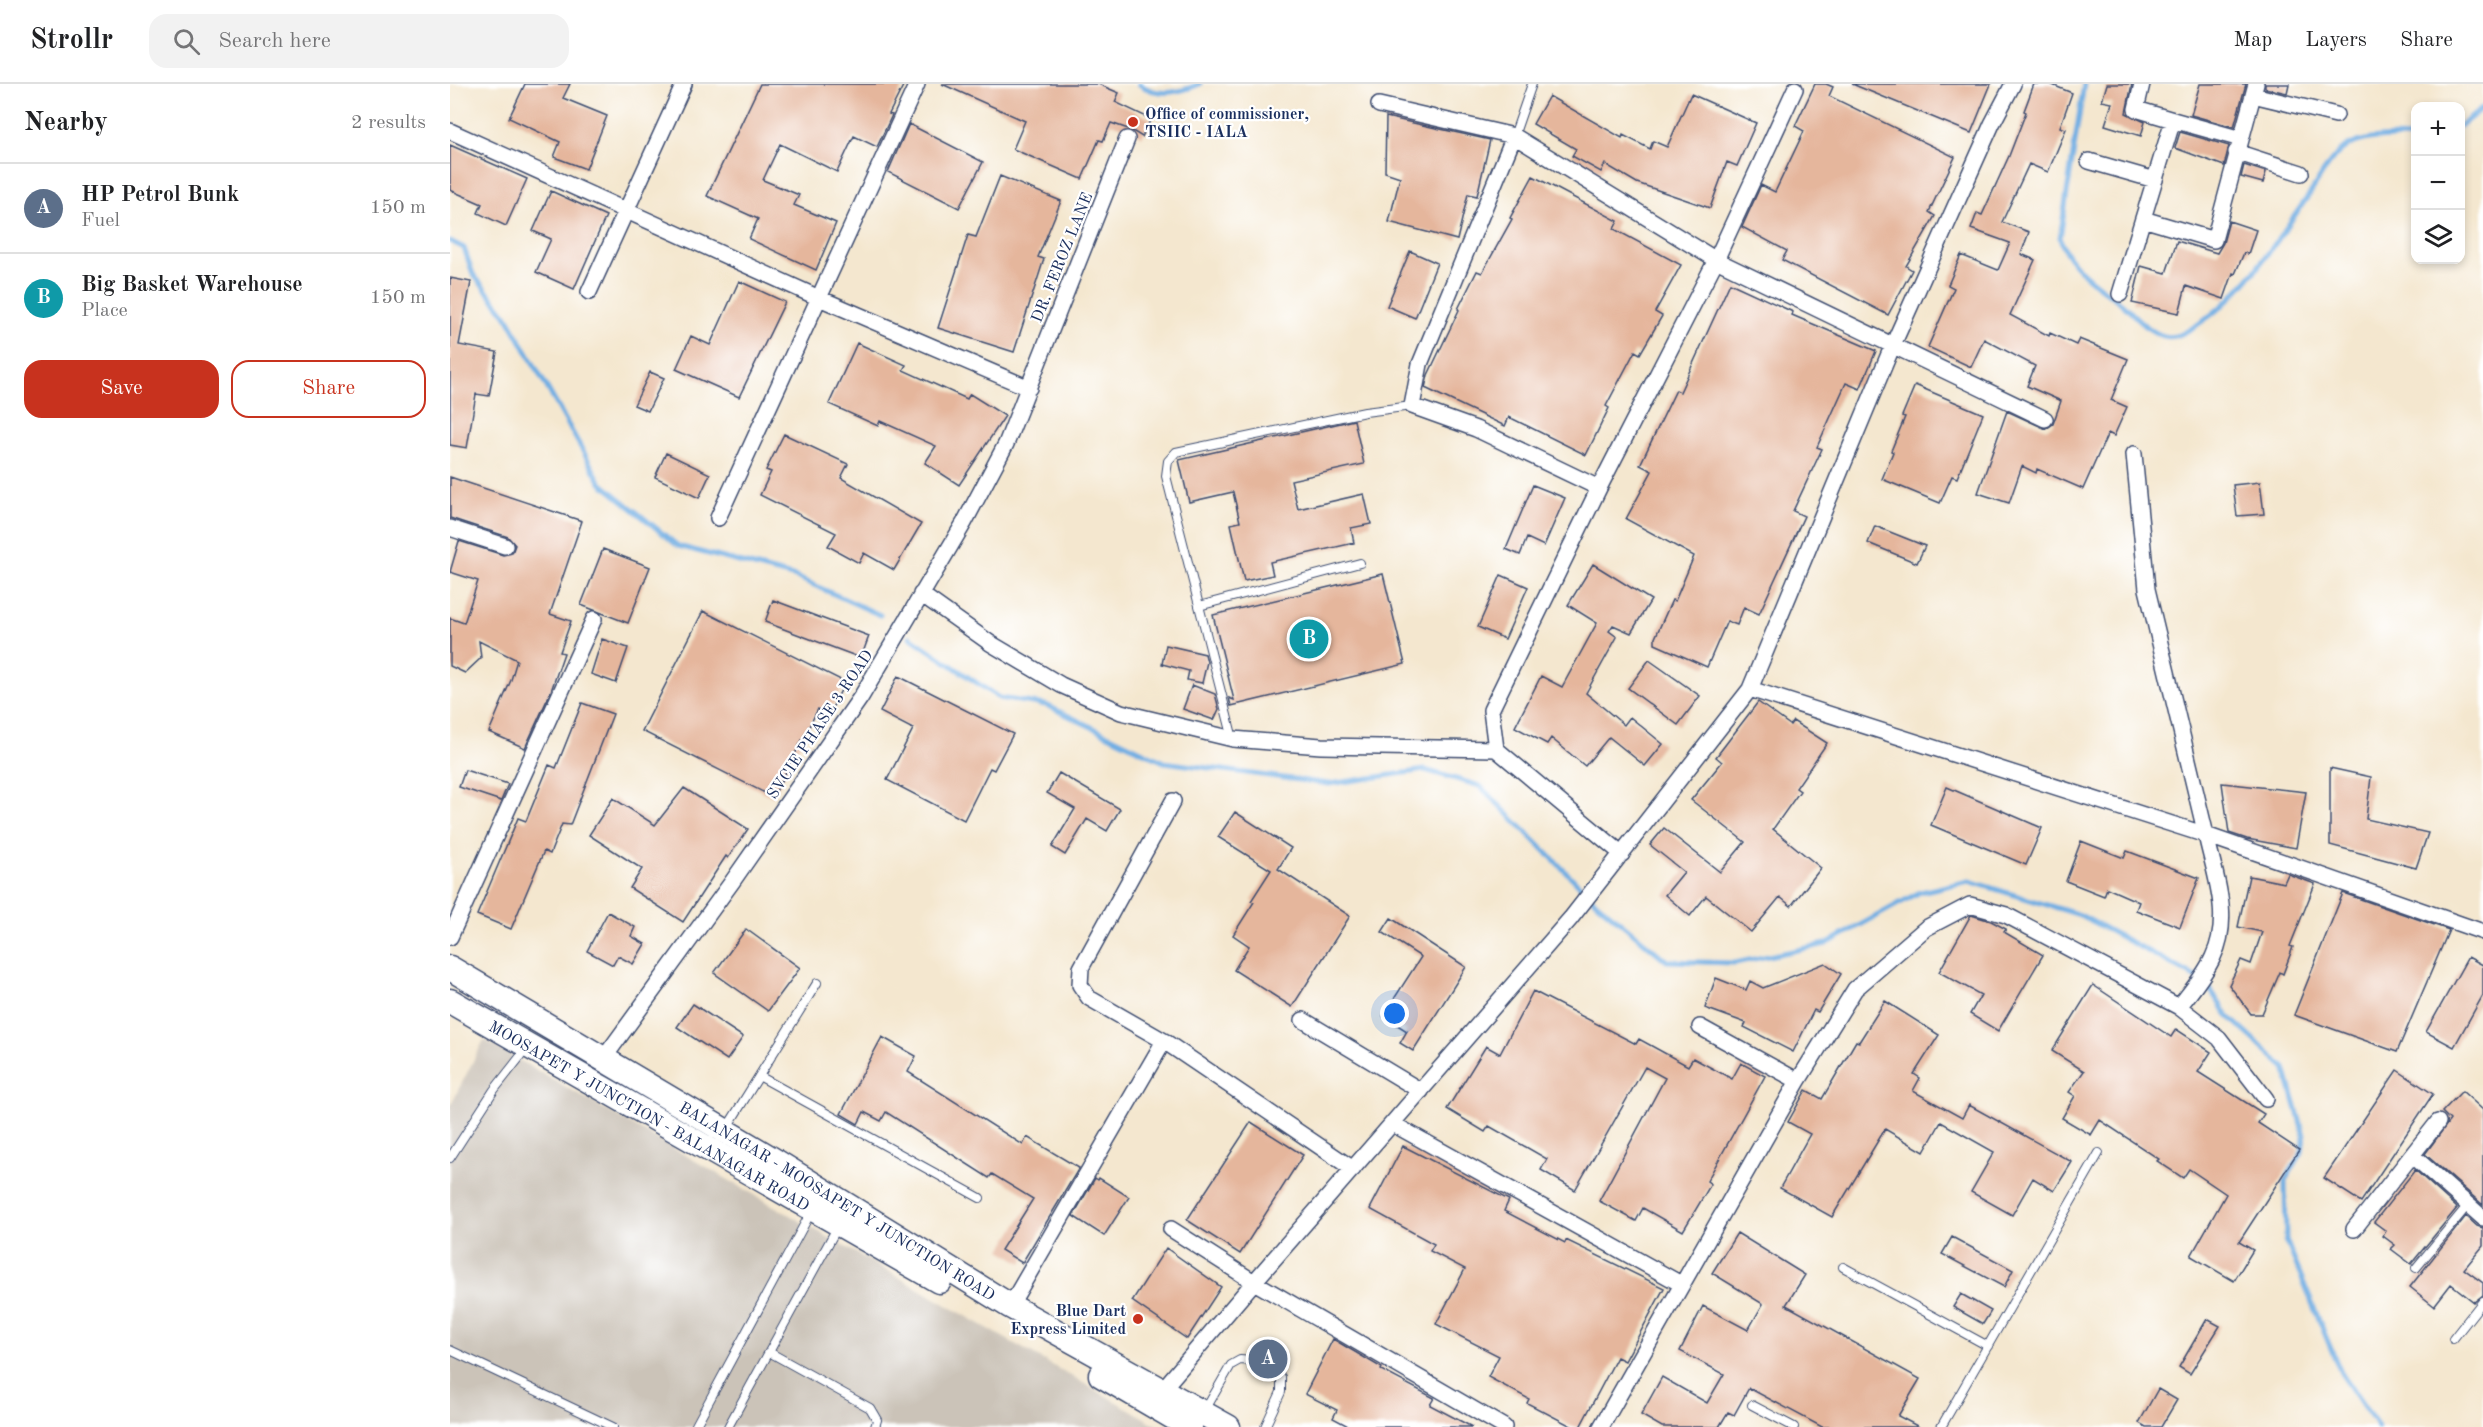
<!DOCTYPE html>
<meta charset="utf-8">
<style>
body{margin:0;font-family:"Old Standard TT",serif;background:#f2f2f2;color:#202124}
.controls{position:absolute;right:18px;top:18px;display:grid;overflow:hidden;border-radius:12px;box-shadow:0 3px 9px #0003}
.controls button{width:54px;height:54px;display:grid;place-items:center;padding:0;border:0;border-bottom:2px solid #e0e0e0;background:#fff;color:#202124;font:30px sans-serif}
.you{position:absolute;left:945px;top:930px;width:21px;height:21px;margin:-15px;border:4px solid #fff;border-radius:50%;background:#1a73e8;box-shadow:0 0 0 9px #1a73e833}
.badge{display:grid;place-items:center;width:39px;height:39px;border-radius:50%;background:#c8321e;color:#fff;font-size:20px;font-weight:700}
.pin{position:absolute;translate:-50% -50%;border:3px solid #fff;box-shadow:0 2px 6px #0006}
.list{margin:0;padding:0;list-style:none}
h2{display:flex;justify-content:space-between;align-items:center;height:78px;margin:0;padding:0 24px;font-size:26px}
h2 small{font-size:20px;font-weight:400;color:#757577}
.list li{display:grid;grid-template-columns:39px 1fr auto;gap:18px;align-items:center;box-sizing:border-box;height:90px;padding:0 24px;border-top:2px solid #e0e0e0}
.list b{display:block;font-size:22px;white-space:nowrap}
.list p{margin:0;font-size:20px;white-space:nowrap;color:#757577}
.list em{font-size:20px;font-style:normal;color:#757577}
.actions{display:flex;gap:12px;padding:18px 24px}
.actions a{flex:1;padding:14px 0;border:2px solid #c8321e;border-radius:18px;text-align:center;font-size:21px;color:#c8321e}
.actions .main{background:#c8321e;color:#fff}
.icon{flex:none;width:33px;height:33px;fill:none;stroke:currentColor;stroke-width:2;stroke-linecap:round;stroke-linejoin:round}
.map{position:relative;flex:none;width:2033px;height:1343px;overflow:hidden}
header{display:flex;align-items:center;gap:36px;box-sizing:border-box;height:84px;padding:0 30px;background:#fff;border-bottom:2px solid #e0e0e0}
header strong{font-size:28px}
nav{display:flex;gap:33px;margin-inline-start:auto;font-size:21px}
.search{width:420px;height:54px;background:#f2f2f2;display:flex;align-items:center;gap:15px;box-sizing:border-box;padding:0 21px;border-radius:18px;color:#757577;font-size:22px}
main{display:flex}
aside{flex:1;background:#fff}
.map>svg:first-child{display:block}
.industrial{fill:#cbc3b8}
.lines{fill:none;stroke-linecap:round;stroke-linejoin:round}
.stream{stroke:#71aee3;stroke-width:5}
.building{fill:#e5b69c}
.service-casing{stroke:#3c4b6f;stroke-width:10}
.minor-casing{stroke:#3c4b6f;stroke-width:18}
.primary-casing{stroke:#3c4b6f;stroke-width:27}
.service{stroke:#fff;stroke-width:8}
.minor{stroke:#fff;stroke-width:15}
.primary{stroke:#fff;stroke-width:24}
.poi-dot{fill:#c8321e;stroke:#fff;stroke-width:2}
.labels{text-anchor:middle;stroke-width:4.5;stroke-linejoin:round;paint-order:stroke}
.poi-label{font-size:16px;font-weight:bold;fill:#1b2f5e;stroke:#fff;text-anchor:start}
.street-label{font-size:16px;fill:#1b2f5e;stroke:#fff}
</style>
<header>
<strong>Strollr</strong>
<div class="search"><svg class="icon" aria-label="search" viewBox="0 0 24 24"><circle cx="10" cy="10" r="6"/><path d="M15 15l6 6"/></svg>Search here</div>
<nav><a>Map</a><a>Layers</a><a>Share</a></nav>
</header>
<main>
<aside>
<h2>Nearby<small>2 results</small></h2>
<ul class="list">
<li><span class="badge" style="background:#5c6f8a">A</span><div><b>HP Petrol Bunk</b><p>Fuel</p></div><em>150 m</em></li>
<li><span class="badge" style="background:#0f9aa8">B</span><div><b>Big Basket Warehouse</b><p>Place</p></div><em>150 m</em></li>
</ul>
<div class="actions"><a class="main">Save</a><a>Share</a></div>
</aside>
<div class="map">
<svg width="2033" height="1343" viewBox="0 0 2033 1343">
<rect width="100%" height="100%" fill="#fff"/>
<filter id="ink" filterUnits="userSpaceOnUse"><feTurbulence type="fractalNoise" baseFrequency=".0167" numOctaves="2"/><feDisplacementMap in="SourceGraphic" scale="12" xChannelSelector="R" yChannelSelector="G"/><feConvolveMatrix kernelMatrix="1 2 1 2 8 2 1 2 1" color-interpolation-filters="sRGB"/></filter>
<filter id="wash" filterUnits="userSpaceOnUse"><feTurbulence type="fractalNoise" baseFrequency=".008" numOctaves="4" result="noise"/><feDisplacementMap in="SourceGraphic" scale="24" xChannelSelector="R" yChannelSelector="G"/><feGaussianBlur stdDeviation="1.35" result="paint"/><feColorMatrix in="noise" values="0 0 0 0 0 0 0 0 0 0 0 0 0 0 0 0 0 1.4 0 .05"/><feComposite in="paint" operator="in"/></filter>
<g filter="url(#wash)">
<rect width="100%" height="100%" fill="#f4e7cf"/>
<path class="industrial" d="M34,956L710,1343H0V1022Z"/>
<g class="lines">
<path class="stream" d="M689,0C708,14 731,8 750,0
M1634,0L1610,154C1617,182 1649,202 1671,219C1684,230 1696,247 1714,252C1727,255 1737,247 1747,241C1796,210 1826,157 1859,111C1871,94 1882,68 1902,60C1921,52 1946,53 1966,54
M2010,42L2033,24
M0,157L14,164L23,190L56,231L151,399L228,462L346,493L430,531
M460,553L549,614L596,621L714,678L879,700L975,686L1030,702L1147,819L1217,877L1285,879L1376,860L1470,808L1519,797L1630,831L1755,898L1778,932L1835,984L1854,1051L1852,1068L1835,1097L1836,1156L1891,1289L1928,1343"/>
</g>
<g id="blocks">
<path class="building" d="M75,0H120L113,14L157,32L136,85L104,73L110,58L59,34Z
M310,0H454L439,30L442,31L427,63L404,52L387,88L330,60L313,96L349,111L344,121L386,139L366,186L299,155L308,135L257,112Z
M492,0H648L669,9L665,18L701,35L692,53L681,46L661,39L653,57L649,56L632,95L563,65L575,37Z
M1365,0H1376L1383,3L1379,12L1505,73L1479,128L1485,132L1456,182L1462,186L1438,231L1332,176L1337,167L1292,143L1311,101L1325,108L1354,47L1345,42Z
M1402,0H1541L1521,49Z
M1584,0H1600L1622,9L1610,43L1616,45L1598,88L1579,80L1552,138L1579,148L1571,170L1585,176L1560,231L1599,252L1600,249L1626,261L1629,255L1678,275L1661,316L1677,323L1664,352L1658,349L1633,405L1587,385L1586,389L1572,382L1559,419L1528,409L1557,327L1596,345L1603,340L1611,317L1577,302L1585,282L1534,255L1521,283L1478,263L1504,204L1498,201L1511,171L1548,186L1560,159L1521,145L1527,129L1532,131L1559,72L1576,28L1574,27Z
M1657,0H1682L1676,29L1695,38L1691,52L1655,41L1662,19L1652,17Z
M1750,0H1796L1784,43L1741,31Z
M1815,0H1839L1837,9L1815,4Z
M1241,10L1306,39L1287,82L1277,78L1260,124L1187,99L1155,80L1151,88L1122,72L1126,65L1083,40L1099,12L1172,54L1173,51L1200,65L1203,57L1217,63Z
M936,33L1040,56L1027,112L1018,110L1007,156L939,138L950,93L935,88Z
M459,40L533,78L509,124L438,88Z
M1730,48L1779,62L1774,82L1725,64Z
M0,61L77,95L56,142L28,129L32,120L0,106Z
M1794,81L1816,88L1813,99L1791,93Z
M550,92L611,117L588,173L594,175L564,268L488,244L518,151L526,153Z
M1083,92L1168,137L1164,145L1231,181L1205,228L1212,232L1190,270L1185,267L1156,322L1159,324L1136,371L1059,333L1055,342L975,304L978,291L1009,226L1008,225L1027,187L1032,189L1062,135L1060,134Z
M101,107L156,132L124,205L86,188L101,155L83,147Z
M1779,137L1806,146L1798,170L1794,169L1785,190L1783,189L1774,215L1736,202L1729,229L1682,219L1691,182L1716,189L1727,157L1767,169L1773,159Z
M960,167L987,179L965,234L937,222Z
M0,194L21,198L9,261L47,268L39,312L26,310L17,364L0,361Z
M289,197L335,218L289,313L226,285L241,252L260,261Z
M1280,199L1343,228L1342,231L1426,267L1410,305L1396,299L1367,363L1372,365L1343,427L1354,432L1309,530L1294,523L1287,541L1277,537L1257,583L1205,560V554L1222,516L1225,517L1244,472L1176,435L1202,387L1190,381L1226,306L1230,308Z
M407,259L456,281L453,286L517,315L520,310L555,332L509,401L475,379L486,362L430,337L428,342L379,320Z
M200,288L214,294L198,327L184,321Z
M1465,301L1533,330L1507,394L1502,392L1490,419L1432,395L1443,368L1441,367L1455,333L1452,332Z
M904,336L914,380L841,396L848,425L914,410L921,440L901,444L904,459L820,478L823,491L794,497L781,440L790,438L783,408L739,418L729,376Z
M334,350L398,380L391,394L471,440L444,486L414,469L409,479L378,462L386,449L310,411L321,388L316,386Z
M216,369L260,390L249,414L205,393Z
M0,393L132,437L100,530L121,537L110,568L114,569L101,607L75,664L39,648L61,596L67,576L29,557L31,574L15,589L0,582V534L14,539L28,497L0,488L9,457L53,471L62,469L65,461L58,453L0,434Z
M1810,398L1814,430L1787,432L1783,401Z
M1083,401L1115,414L1094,462L1077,454L1070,471L1056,465Z
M1425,442L1475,462L1467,479L1418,459Z
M153,465L200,483L178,539L131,521Z
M1143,480L1201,516L1181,549L1163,541L1159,547L1167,553L1136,609L1174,641L1180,633L1213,660L1195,682L1159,653L1135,682L1101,654L1097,660L1065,643L1091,592L1112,603L1147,539L1118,521Z
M933,490L955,580L781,622L779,614L784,616L763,531Z
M1051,491L1078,503L1055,555L1028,543Z
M323,516L419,552L411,574L315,538Z
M253,527L395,598L379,630L368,625L323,713L192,647Z
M152,555L178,564L166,599L141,590Z
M716,561L755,570L757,578L752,599L737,596L739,587L712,580Z
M1199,576L1250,612L1228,641L1178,604Z
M448,592L563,650L544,686L540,684L514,736L437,696L463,645L430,628Z
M742,601L765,610L769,625L764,636L733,625Z
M1308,618L1340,641L1343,637L1377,659L1346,704L1350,707L1323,745L1371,784L1341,822L1330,813L1301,848L1256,812L1240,832L1215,811L1234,788L1200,761L1214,744L1270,788L1295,758L1241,716L1272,678L1266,673Z
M132,619L163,630L120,741L112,740L100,770L94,767L61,845L27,831L68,734L76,737L99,681L106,684Z
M1880,684L1921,693L1916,735L1978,749L1966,784L1880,761Z
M15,686L58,700L51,717L9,703Z
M609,689L670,725L657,747L637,735L615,771L602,763L625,725L597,709Z
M1772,699L1856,708L1846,764L1797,755L1779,749Z
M1497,703L1592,744L1576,781L1481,741Z
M234,704L298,745L278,774L276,772L233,838L180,804L192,785L139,751L163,714L205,741Z
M785,728L841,764L828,785L900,832L842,923L784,886L799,862L783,851L804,818L801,817L821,786L768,753Z
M1631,757L1674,774L1677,767L1749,794L1730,843L1686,826L1689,818L1657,804L1654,812L1616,797Z
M1838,790L1865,800L1840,862L1843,863L1833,890L1830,888L1812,930H1801L1779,901L1791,876L1801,880L1812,848L1788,843L1799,792L1834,799Z
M1893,809L1999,846L1947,968L1844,931Z
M158,828L185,843L181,852L195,860L183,880L168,872L163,881L137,867Z
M1521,831L1541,837L1556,845L1554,848L1593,871L1548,947L1520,930L1531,911L1489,888Z
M941,834L1016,883L963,967L950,959L957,947L933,932L971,873L932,848Z
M296,845L350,884L318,927L264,889Z
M2018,873L2033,881V911L2004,963L1976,948Z
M1375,879L1391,890L1368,928L1364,926L1343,968L1294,943L1296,939L1255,924L1266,894L1296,906L1300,897L1313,904Z
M1643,901L1721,953L1726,945L1761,968L1748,988L1814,1030L1808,1039L1849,1066L1789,1158L1803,1166L1784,1197L1741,1172L1776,1110L1739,1085L1733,1094L1707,1077L1709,1075L1650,1036L1641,1051L1612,1034L1625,1012L1619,1008L1634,987L1602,967Z
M1083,907L1186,960L1189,955L1238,982L1243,974L1282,995L1291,979L1315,992L1257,1097L1261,1100L1233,1147L1193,1124L1186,1137L1149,1117L1215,994L1195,983L1125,1106L1091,1086L1097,1075L1039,1042L1035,1048L997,1025L1036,962L1050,970Z
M1435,917L1489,951L1464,990L1470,994L1463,1007L1512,1034L1519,1021L1622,1078L1604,1107L1583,1094L1562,1131L1521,1108L1544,1068L1491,1038L1474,1068L1435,1045L1382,1133L1330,1104L1360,1050L1338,1038L1356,1006L1372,1015L1406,957L1409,958Z
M243,920L293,953L277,976L227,943Z
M432,953L466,972L458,988L573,1061L577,1053L629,1084L572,1179L551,1166L583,1115L542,1090L539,1094L436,1028L431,1037L414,1028L408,1040L391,1030Z
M1947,986L1983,1010L1911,1118L1874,1094Z
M2012,1007L2033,1026V1121L1975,1070L2000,1036L1992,1028Z
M801,1038L853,1071L790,1170L737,1136Z
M953,1062L1059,1116L1054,1127L1115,1159L1116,1156L1214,1204L1175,1277L1167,1273L1130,1343H1123L1077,1319L1079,1315L1038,1293L1049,1272L986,1240L1015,1185L980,1167L984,1160L920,1125Z
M1965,1086L2007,1124L1961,1180L1941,1165L1945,1161L1933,1152L1936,1147L1924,1138Z
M645,1094L648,1096L649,1094L679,1113L654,1152L623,1132Z
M2016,1132L2027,1142L2033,1144V1162L2014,1185L2033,1199V1211L2024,1218L2001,1200L1984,1222L1960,1203Z
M1287,1149L1355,1191L1336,1221L1470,1295L1448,1332L1469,1343H1372L1299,1304L1284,1331L1278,1328L1269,1343H1212L1191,1331L1212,1293L1257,1319L1274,1290L1230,1267L1253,1222L1298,1246L1313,1220L1262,1189Z
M1502,1153L1563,1186L1554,1203L1492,1170Z
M716,1164L771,1203L737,1255L682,1217Z
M1511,1210L1541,1227L1533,1240L1503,1223Z
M1757,1235L1770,1242L1740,1290L1729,1283Z
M883,1255L932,1284L931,1286L984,1314L980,1321L1022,1343H900L883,1334L887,1326L855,1310Z
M1708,1305L1727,1316L1711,1343H1696L1689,1339Z"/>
</g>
</g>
<g filter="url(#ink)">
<use href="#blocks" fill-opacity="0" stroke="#3c4b6f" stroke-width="1.5"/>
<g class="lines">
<g class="service-casing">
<path id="service" d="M1064,52L1082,0
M749,522L910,479
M783,655L716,392L718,377L726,368L915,328L962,322
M309,992L530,1114
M276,1045L367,899
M0,1074L44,1006L77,964
M1393,1183L1538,1262
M1966,1184L2018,1121
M2003,1255L2033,1217
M0,1266L163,1343
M319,1268L420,1324L427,1336L425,1343
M1302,1321L1344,1343
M754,1328L781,1281L790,1276L802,1277L825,1286L831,1293V1308L815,1343
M245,1343L361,1128
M278,1343L388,1142
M1491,1343L1649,1069"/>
</g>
<g class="minor-casing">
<path id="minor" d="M1803,11L1886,31
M929,21L1064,52L1266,176L1595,335
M1723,36L1791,55
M0,47L369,214L579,304
M1064,52L970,280L962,322L1026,345L1149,404
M1786,68L1851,89
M1639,77L1705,96
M1693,135L1764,156L1806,0
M139,208L234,0
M1670,210L1723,36L1686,25L1692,0
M1684,370L1697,505L1756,751L2033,848
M268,434L467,0
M0,444L55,462
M471,510L540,559L611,601L671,628L783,655L871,662L1046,665L1172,770
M1300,605L1756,751C1765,792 1782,833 1763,873C1755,891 1741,907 1729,923
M1046,665L1041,626L1149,404L1266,176L1345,5
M723,717L631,884L630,901L639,914L714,957L903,1085
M0,853L144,535
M853,936L971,1007
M1250,943L1348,997
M154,974L282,798L411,613L514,439L556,360L677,55
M943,1040L1231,1200
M1962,1071L2033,1134
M721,1145L804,1198L1054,1343
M1904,1145L1988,1038
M560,1222L714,957
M712,1306L804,1198L1121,834L1300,605L1442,263L1542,40L1563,0
M1151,1343L1348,997L1405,905L1476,844L1520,821L1556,831L1729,923L1769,954L1816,1015"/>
</g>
<g class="primary-casing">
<g id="primary">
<path id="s1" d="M0,884L322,1075L560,1222L778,1343"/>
<path id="s2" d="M0,917L489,1197"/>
<path d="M651,1291L740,1343"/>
</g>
</g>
<use href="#service" class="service"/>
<use href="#minor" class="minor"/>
<use href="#primary" class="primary"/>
</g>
</g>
<g class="poi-dot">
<circle cx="683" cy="38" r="6"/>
<circle cx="688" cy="1235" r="6"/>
</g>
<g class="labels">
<g class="poi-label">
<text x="695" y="35">Office of commissioner,<tspan x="695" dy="18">TSIIC - IALA</tspan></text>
<text x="676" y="1232" text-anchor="end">Blue Dart<tspan x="676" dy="18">Express Limited</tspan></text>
</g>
<g class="street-label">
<text transform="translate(611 173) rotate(-68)" y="6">DR. FEROZ LANE</text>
<text transform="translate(369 640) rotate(-56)" y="6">SVCIE PHASE 3 ROAD</text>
<text dy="6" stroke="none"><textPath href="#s2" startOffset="230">MOOSAPET Y JUNCTION - BALANAGAR ROAD</textPath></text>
<text dy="6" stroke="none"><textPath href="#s1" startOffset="452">BALANAGAR - MOOSAPET Y JUNCTION ROAD</textPath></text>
</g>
</g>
</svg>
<div class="controls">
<button>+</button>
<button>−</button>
<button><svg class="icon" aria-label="layers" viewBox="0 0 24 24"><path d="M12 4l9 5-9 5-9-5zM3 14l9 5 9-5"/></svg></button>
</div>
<div class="you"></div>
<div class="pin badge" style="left:818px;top:1275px;background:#5c6f8a">A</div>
<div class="pin badge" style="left:859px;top:555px;background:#0f9aa8">B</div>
</div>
</main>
